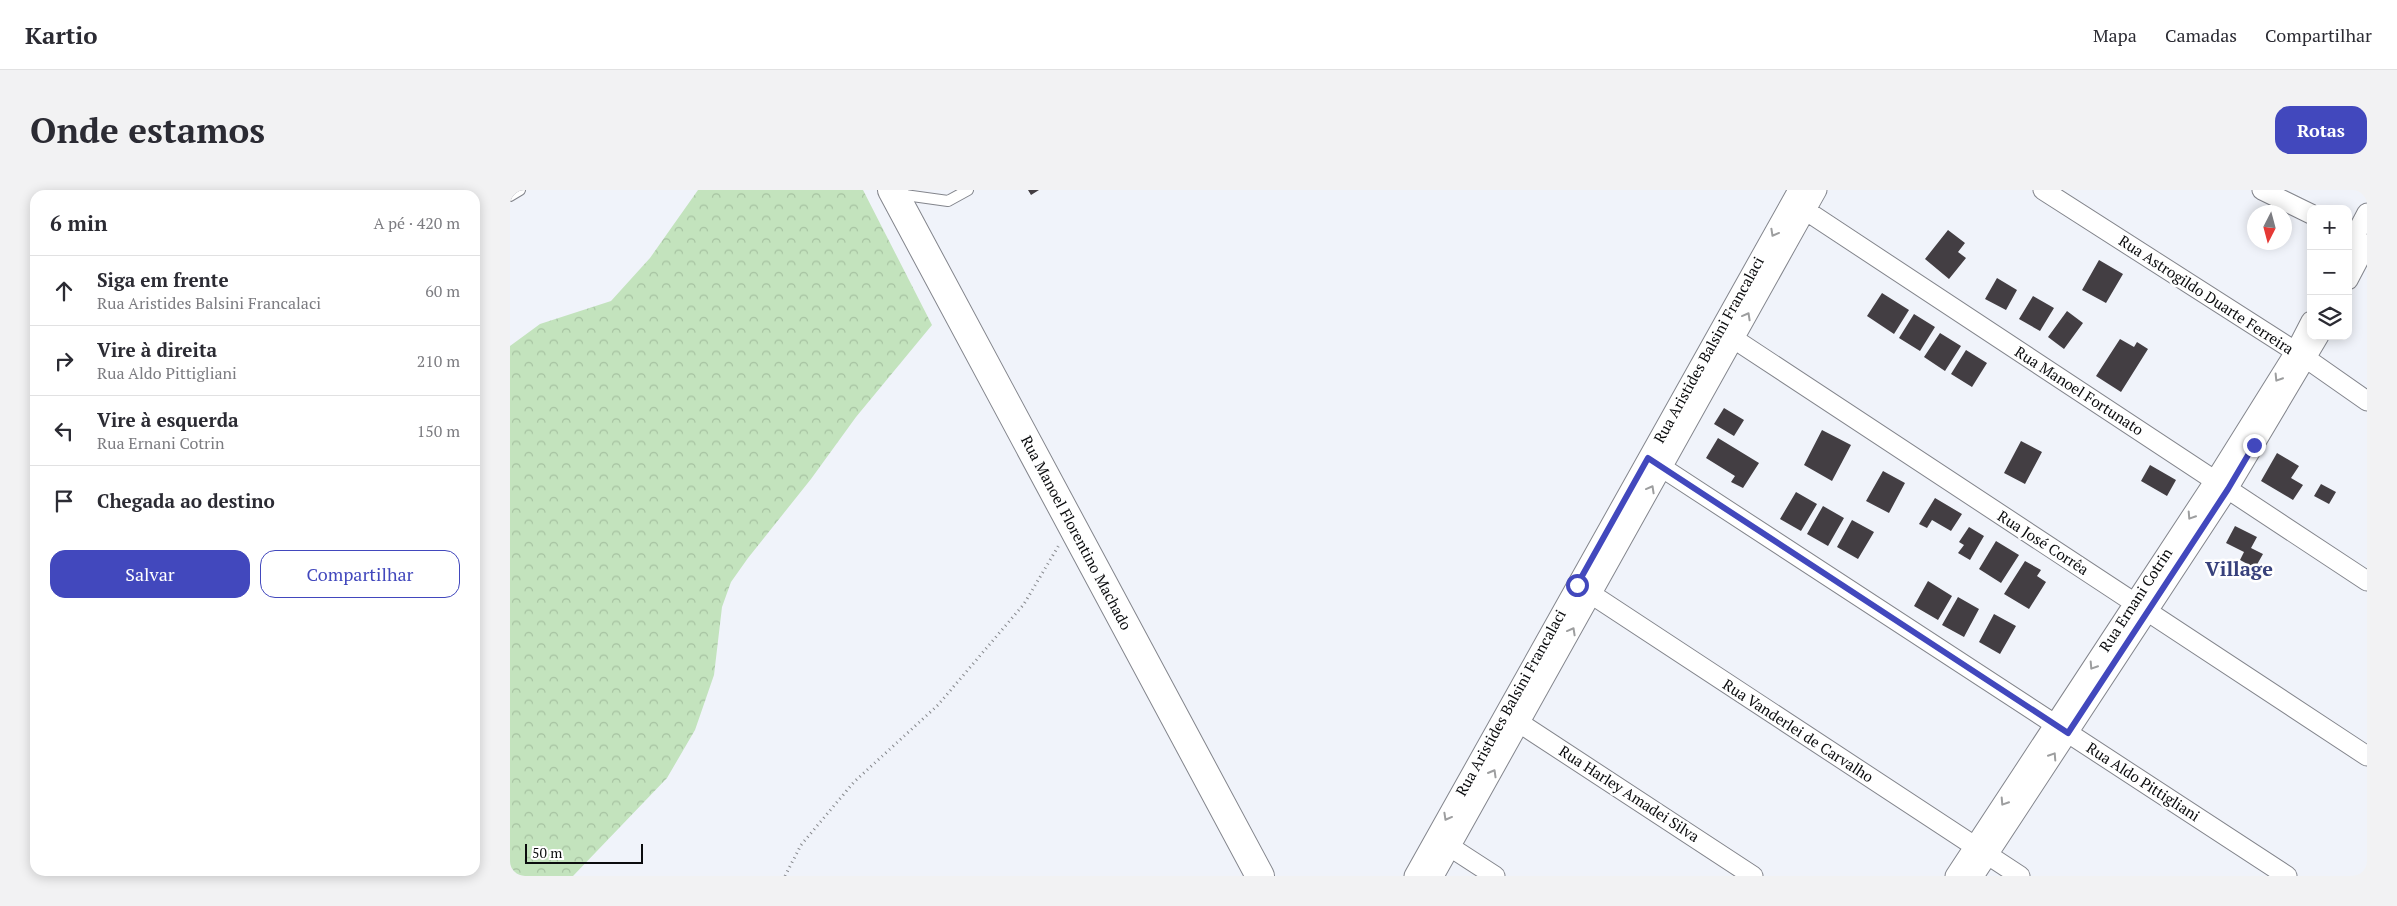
<!DOCTYPE html>
<html lang="pt">
<meta charset="utf-8">
<style>
body{margin:0;font-family:"PT Serif",serif;background:#f2f2f3;color:#2b2b33}
.controls{position:absolute;right:15px;top:15px;display:grid;overflow:hidden;border-radius:10px;box-shadow:0 2px 12px #0003}
.controls button{width:45px;height:45px;display:grid;place-items:center;padding:0;border:0;border-bottom:1px solid #e1e1e2;background:#fff;color:#2b2b33;font:25px sans-serif}
.compass{position:absolute;left:1737px;top:15px;width:45px;height:45px;border-radius:50%;background:#fff;box-shadow:0 2px 12px #0003;rotate:186deg}
.scale{position:absolute;left:15px;bottom:12px;width:118px;box-sizing:border-box;padding-left:5px;border:2px solid #0b0c0e;border-top:0;font-size:14px;line-height:18px;white-space:nowrap;color:#0b0c0e;-webkit-text-stroke:4px #fff;paint-order:stroke}
.stop{position:absolute;width:15px;height:15px;margin:-11px;border:4px solid #4248bd;border-radius:50%;background:#fff}
.stop.end{background:#4248bd;border-color:#fff;box-shadow:0 1px 5px #0008}
.list{margin:0;padding:0;list-style:none}
h2{display:flex;justify-content:space-between;align-items:center;height:65px;margin:0;padding:0 20px;font-size:21px}
h2 small{font-size:16px;font-weight:400;color:#7c7c81}
.list li{display:grid;grid-template-columns:32px 1fr auto;gap:15px;align-items:center;box-sizing:border-box;height:70px;padding:0 20px;border-top:1px solid #e1e1e2}
.list b{display:block;font-size:19px;white-space:nowrap}
.list p{margin:0;font-size:16px;white-space:nowrap;color:#7c7c81}
.list em{font-size:16px;font-style:normal;color:#7c7c81}
.actions{display:flex;gap:10px;padding:15px 20px}
.actions a{flex:1;padding:11px 0;border:1px solid #4248bd;border-radius:15px;text-align:center;font-size:18px;color:#4248bd}
.actions .main{background:#4248bd;color:#fff}
.icon{flex:none;width:28px;height:28px;fill:none;stroke:currentColor;stroke-width:2;stroke-linecap:round;stroke-linejoin:round}
.map{position:relative;flex:none;width:1857px;height:686px;overflow:hidden;border-radius:15px}
header{display:flex;align-items:center;gap:30px;box-sizing:border-box;height:70px;padding:0 25px;background:#fff;border-bottom:1px solid #e1e1e2}
header strong{font-size:24px}
nav{display:flex;gap:28px;margin-inline-start:auto;font-size:18px}
.intro{display:flex;align-items:center;justify-content:space-between;box-sizing:border-box;height:120px;padding:0 30px}
h1{margin:0;font-size:35px}
.button{padding:12px 22px;border-radius:15px;background:#4248bd;color:#fff;font-size:18px;font-weight:700}
main{display:flex;gap:30px;padding:0 30px}
aside{flex:1;background:#fff;border-radius:15px;box-shadow:0 2px 12px #0003}
.map>svg:first-child{display:block}
.forest{fill:url(#forest-crowns)}
.building{fill:#433e43}
.lines{fill:none;stroke-linecap:round;stroke-linejoin:round}
.service-casing{stroke:#83858c;stroke-width:12}
.minor-casing{stroke:#83858c;stroke-width:21}
.secondary-casing{stroke:#83858c;stroke-width:30}
.path{stroke:#85878b;stroke-width:3;stroke-dasharray:1 4;stroke-linecap:butt}
.service{stroke:#fff;stroke-width:10}
.minor{stroke:#fff;stroke-width:19}
.secondary{stroke:#fff;stroke-width:28}
.oneway{stroke:#9d9e9f}
.route{stroke:#4248bd;stroke-width:6}
.labels{text-anchor:middle;stroke-width:5;stroke-linejoin:round;paint-order:stroke}
.street-label{font-size:15px;fill:#0b0c0e;stroke:#fff}
.district-label{font-size:20px;font-weight:bold;fill:#37407b;stroke:#fff}
</style>
<header>
<strong>Kartio</strong>
<nav><a>Mapa</a><a>Camadas</a><a>Compartilhar</a></nav>
</header>
<div class="intro"><h1>Onde estamos</h1><a class="button">Rotas</a></div>
<main>
<aside>
<h2>6 min<small>A pé · 420 m</small></h2>
<ul class="list">
<li><svg class="icon" aria-label="ahead" viewBox="0 0 24 24"><path d="M12 20V5M6 11l6-6 6 6"/></svg><div><b>Siga em frente</b><p>Rua Aristides Balsini Francalaci</p></div><em>60 m</em></li>
<li><svg class="icon" aria-label="right" viewBox="0 0 24 24"><path d="M7 20v-9h11M14 6l5 5-5 5"/></svg><div><b>Vire à direita</b><p>Rua Aldo Pittigliani</p></div><em>210 m</em></li>
<li><svg class="icon" aria-label="left" viewBox="0 0 24 24"><path d="M17 20v-9H6M10 6l-5 5 5 5"/></svg><div><b>Vire à esquerda</b><p>Rua Ernani Cotrin</p></div><em>150 m</em></li>
<li><svg class="icon" aria-label="arrive" viewBox="0 0 24 24"><path d="M6 21V4h12l-3 4 3 4H6"/></svg><div><b>Chegada ao destino</b></div></li>
</ul>
<div class="actions"><a class="main">Salvar</a><a>Compartilhar</a></div>
</aside>
<div class="map">
<svg width="1857" height="686" viewBox="0 0 1857 686">
<defs>
<pattern id="forest-crowns" width="20" height="18" patternUnits="userSpaceOnUse" patternTransform="scale(1.25)"><rect width="20" height="18" fill="#c3e3bd"/><path d="M2 6a3 3 0 1 1 6 0M12 15a3 3 0 1 1 6 0" fill="none" stroke="#a6c2a1"/></pattern>
</defs>
<rect width="100%" height="100%" fill="#f0f3fa"/>
<path class="forest" d="M188,0H353L422,135L346,227L301,289L238,368L221,392L212,417L204,485L185,540L157,588L63,686H0V156L30,134L101,111L140,68Z"/>
<path class="building" d="M518,0H529L521,5Z
M1438,40L1455,53L1448,62L1456,68L1439,89L1415,69Z
M1589,70L1613,84L1596,113L1572,100Z
M1487,88L1507,100L1496,120L1475,109Z
M1372,103L1399,120L1384,144L1357,126Z
M1523,106L1544,118L1530,141L1509,129Z
M1557,121L1573,133L1554,159L1538,147Z
M1404,124L1425,137L1410,161L1389,148Z
M1430,143L1451,156L1435,181L1414,167Z
M1610,149L1624,157L1627,152L1638,159L1611,202L1586,186Z
M1456,160L1477,173L1462,197L1441,184Z
M1214,218L1234,230L1224,246L1204,234Z
M1312,240L1341,255L1322,291L1294,275Z
M1208,248L1249,273L1233,298L1221,292L1225,286L1196,268Z
M1511,251L1532,262L1515,294L1494,283Z
M1767,263L1789,276L1781,288L1793,295L1783,310L1751,291Z
M1640,275L1666,290L1657,306L1631,291Z
M1373,281L1395,293L1379,323L1356,311Z
M1811,294L1826,302L1819,314L1804,306Z
M1286,302L1307,314L1291,341L1270,329Z
M1425,308L1452,324L1441,341L1422,330L1417,338L1409,334Z
M1313,316L1334,328L1318,356L1297,344Z
M1342,330L1364,342L1348,369L1327,357Z
M1725,336L1747,347L1741,358L1753,364L1745,378L1730,370L1734,362L1716,353Z
M1459,337L1474,346L1460,370L1448,363L1454,355L1449,352Z
M1486,351L1509,365L1491,393L1469,379Z
M1515,371L1531,380L1527,386L1536,392L1519,419L1494,404Z
M1418,391L1442,406L1428,430L1404,416Z
M1448,407L1469,419L1454,447L1432,435Z
M1484,424L1506,436L1490,464L1469,452Z"/>
<g class="lines">
<g class="service-casing">
<path id="service" d="M388,4L438,11L458,0
M0,6L10,0"/>
</g>
<g class="minor-casing">
<path id="minor" d="M1533,0L1797,169L1857,211
M1752,0L1801,24
M1286,14L1857,391
M1838,59L1857,23
M1838,90L1857,54
M1215,143L1857,566
M1142,271L1777,686
M1072,398L1510,686
M1002,528L1243,686
M931,651L985,686
M904,686L1288,0
M924,686L1307,0
M1445,686L1705,290L1785,162L1801,131
M1464,686L1718,299L1809,146"/>
</g>
<g class="secondary-casing">
<path id="secondary" d="M382,0L750,686"/>
</g>
<path class="path" d="M275,686L291,655L344,592L428,515L514,414L549,355"/>
<use href="#service" class="service"/>
<use href="#minor" class="minor"/>
<use href="#secondary" class="secondary"/>
</g>
<defs><path id="oneway-chevron" d="M-2-3.5L2.5 0L-2 3.5" fill="none" stroke-width="1.6" stroke-linecap="round" stroke-linejoin="round" transform="scale(1.25)"/></defs>
<g class="oneway">
<use href="#oneway-chevron" transform="translate(1264 43) rotate(119)"/>
<use href="#oneway-chevron" transform="translate(1237 126) rotate(-61)"/>
<use href="#oneway-chevron" transform="translate(1768 188) rotate(122)"/>
<use href="#oneway-chevron" transform="translate(1141 299) rotate(-61)"/>
<use href="#oneway-chevron" transform="translate(1681 326) rotate(123)"/>
<use href="#oneway-chevron" transform="translate(1062 441) rotate(-61)"/>
<use href="#oneway-chevron" transform="translate(1583 476) rotate(123)"/>
<use href="#oneway-chevron" transform="translate(1543 566) rotate(-57)"/>
<use href="#oneway-chevron" transform="translate(983 583) rotate(-60)"/>
<use href="#oneway-chevron" transform="translate(1494 612) rotate(123)"/>
<use href="#oneway-chevron" transform="translate(937 627) rotate(119)"/>
</g>
<g class="lines">
<path class="route" d="M1067,395L1138,268L1558,543L1718,299L1744,255"/>
</g>
<g class="labels">
<g class="street-label">
<text transform="translate(1696 105) rotate(33)" y="5">Rua Astrogildo Duarte Ferreira</text>
<text transform="translate(1199 160) rotate(-61)" y="5">Rua Aristides Balsini Francalaci</text>
<text transform="translate(1569 201) rotate(33)" y="5">Rua Manoel Fortunato</text>
<text transform="translate(566 343) rotate(62)" y="5">Rua Manoel Florentino Machado</text>
<text transform="translate(1533 353) rotate(33)" y="5">Rua José Corrêa</text>
<text transform="translate(1626 410) rotate(-57)" y="5">Rua Ernani Cotrin</text>
<text transform="translate(1001 513) rotate(-61)" y="5">Rua Aristides Balsini Francalaci</text>
<text transform="translate(1288 541) rotate(33)" y="5">Rua Vanderlei de Carvalho</text>
<text transform="translate(1633 592) rotate(33)" y="5">Rua Aldo Pittigliani</text>
<text transform="translate(1119 604) rotate(33)" y="5">Rua Harley Amadei Silva</text>
</g>
<g class="district-label">
<text x="1729" y="386">Village</text>
</g>
</g>
</svg>
<div class="controls">
<button>+</button>
<button>−</button>
<button><svg class="icon" aria-label="layers" viewBox="0 0 24 24"><path d="M12 4l9 5-9 5-9-5zM3 14l9 5 9-5"/></svg></button>
</div>
<svg class="compass" viewBox="-18 -18 36 36"><path d="M0-13l5 13h-10z" fill="#e53935"/><path d="M0 13l5-13h-10z" fill="#7c7c81"/></svg>
<div class="scale">50 m</div>
<div class="stop" style="left:1067px;top:395px"></div>
<div class="stop end" style="left:1744px;top:255px"></div>
</div>
</main>
